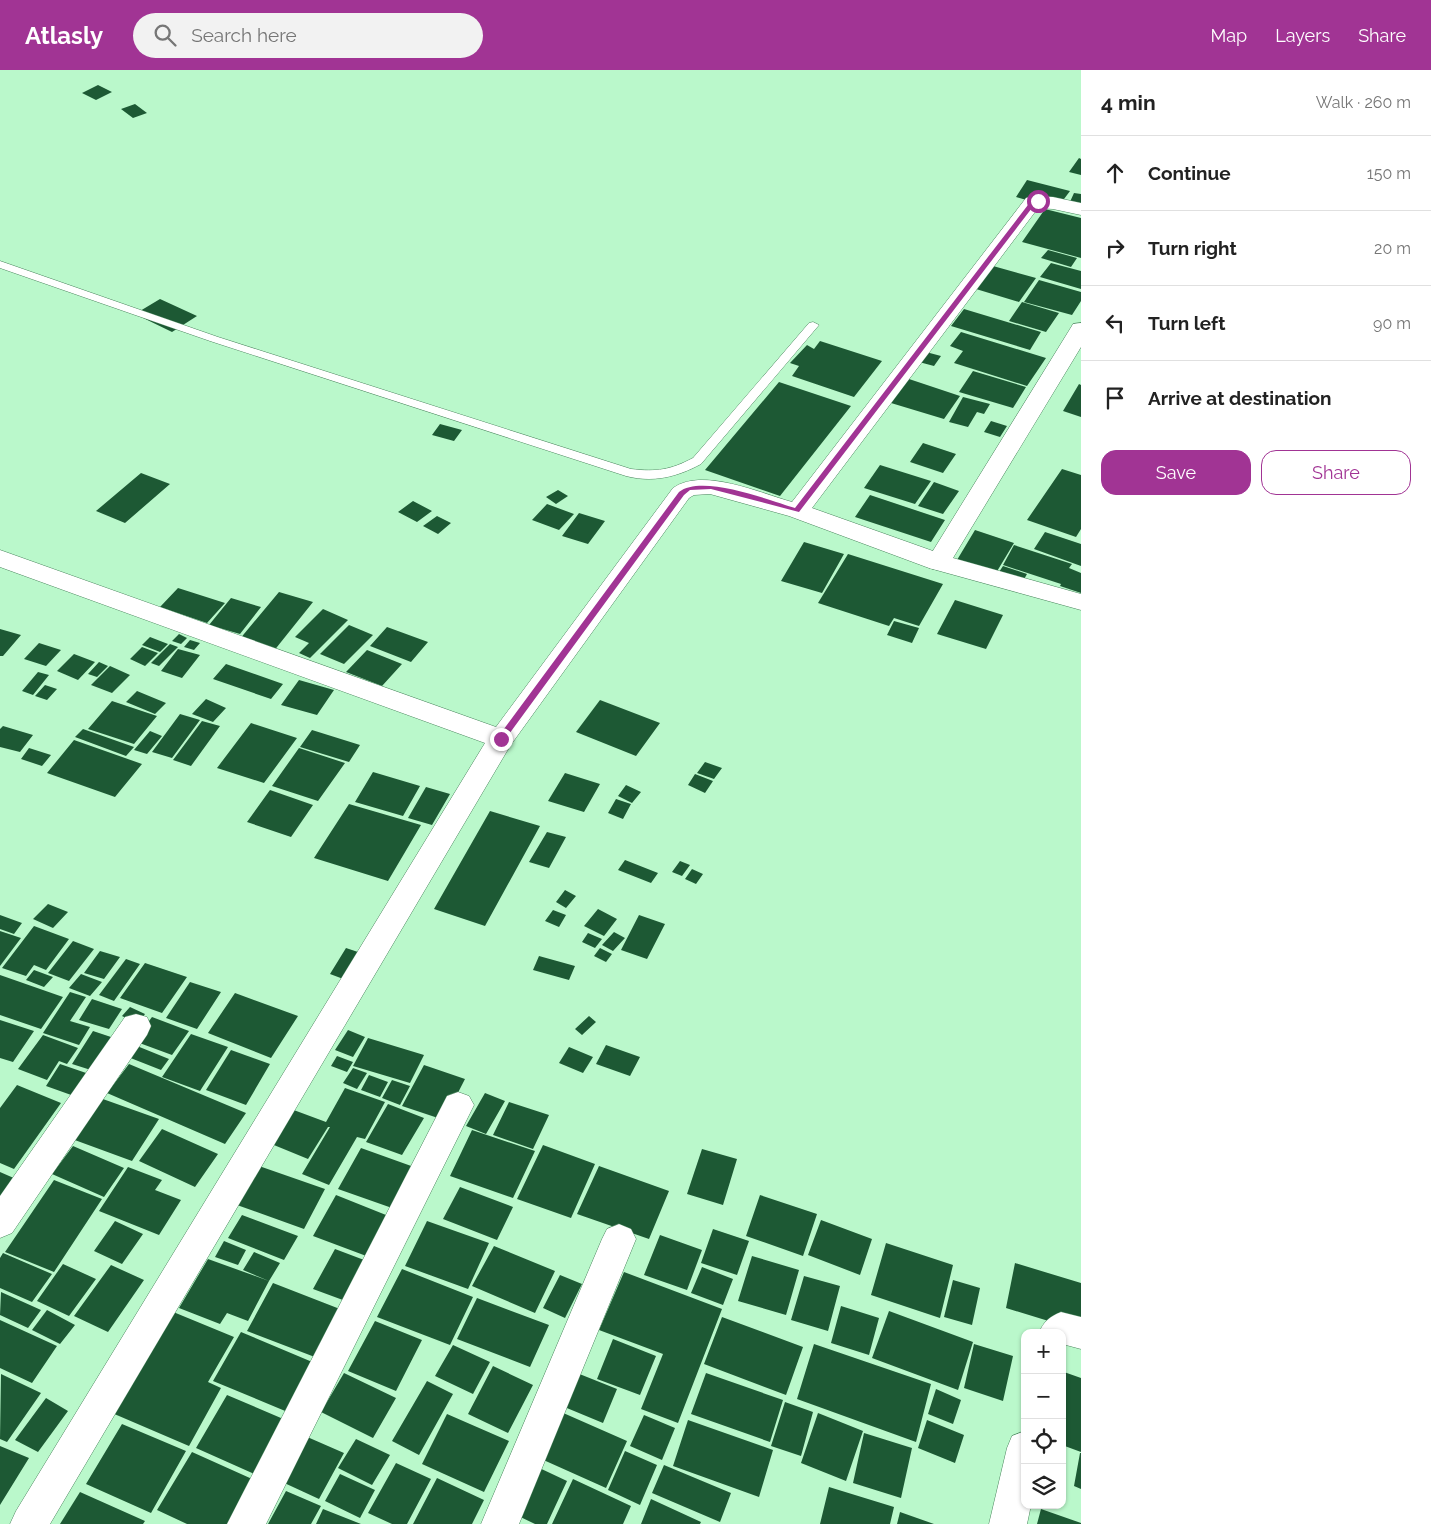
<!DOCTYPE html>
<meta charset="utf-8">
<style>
body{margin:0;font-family:Raleway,sans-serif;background:#f2f2f2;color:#222}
.controls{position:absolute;right:15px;bottom:15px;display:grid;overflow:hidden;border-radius:10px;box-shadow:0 1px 4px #0004}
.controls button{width:45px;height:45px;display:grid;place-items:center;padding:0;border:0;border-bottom:1px solid #e0e0e0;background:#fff;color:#222;font:25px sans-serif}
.stop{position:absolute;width:15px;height:15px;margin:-11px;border:4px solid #a13494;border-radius:50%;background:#fff}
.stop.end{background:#a13494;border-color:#fff;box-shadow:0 1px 5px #0008}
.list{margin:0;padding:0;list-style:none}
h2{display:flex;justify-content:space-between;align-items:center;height:65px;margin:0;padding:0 20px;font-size:21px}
h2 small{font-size:16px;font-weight:400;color:#767676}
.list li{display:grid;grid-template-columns:32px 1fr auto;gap:15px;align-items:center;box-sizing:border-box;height:75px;padding:0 20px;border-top:1px solid #e0e0e0}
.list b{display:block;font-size:19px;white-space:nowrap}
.list em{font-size:16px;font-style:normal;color:#767676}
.actions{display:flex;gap:10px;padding:15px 20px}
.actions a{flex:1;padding:11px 0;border:1px solid #a13494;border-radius:15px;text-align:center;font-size:18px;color:#a13494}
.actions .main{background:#a13494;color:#fff}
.icon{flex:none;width:28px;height:28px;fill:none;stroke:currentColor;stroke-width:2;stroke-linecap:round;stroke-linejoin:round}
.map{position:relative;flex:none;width:1081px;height:1454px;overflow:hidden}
header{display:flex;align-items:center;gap:30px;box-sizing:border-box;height:70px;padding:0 25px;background:#a13494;color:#fff}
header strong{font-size:24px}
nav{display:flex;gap:28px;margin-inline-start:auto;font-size:18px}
.search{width:350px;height:45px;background:#f2f2f2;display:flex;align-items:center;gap:12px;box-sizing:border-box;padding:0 18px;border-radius:28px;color:#767676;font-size:19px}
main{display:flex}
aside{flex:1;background:#fff}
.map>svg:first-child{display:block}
.building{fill:#1d5934}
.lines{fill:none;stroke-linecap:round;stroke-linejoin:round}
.service-casing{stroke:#4a845d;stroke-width:1}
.minor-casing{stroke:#4a845d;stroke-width:1}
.tertiary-casing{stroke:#4a845d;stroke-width:1}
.service{fill:#fff;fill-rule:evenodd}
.minor{fill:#fff;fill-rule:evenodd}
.tertiary{fill:#fff;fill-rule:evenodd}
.route{fill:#a13494}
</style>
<header>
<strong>Atlasly</strong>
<div class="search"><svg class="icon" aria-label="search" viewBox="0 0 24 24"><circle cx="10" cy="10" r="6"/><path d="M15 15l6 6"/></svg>Search here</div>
<nav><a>Map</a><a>Layers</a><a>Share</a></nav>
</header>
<main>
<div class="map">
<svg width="1081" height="1454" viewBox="0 0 1081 1454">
<rect width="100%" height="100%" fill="#baf8cb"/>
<path class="building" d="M98,15L112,22L96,30L82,23Z
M135,34L147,43L133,48L121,39Z
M1079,88L1081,89V105L1069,102Z
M1027,110L1070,121L1061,133L1034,126L1030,131L1016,127Z
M1074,123L1081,124V137L1069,134Z
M1045,139L1081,148V188L1022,172Z
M1048,180L1077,188L1071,197L1041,188Z
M1051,193L1081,201V219L1040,207Z
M993,196L1036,208L1019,232L976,219Z
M1039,210L1081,222V231L1072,245L1024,232Z
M160,229L197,246L172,262L135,244Z
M1022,232L1059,243L1046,262L1009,251Z
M964,239L1041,262L1030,280L951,256Z
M961,262L1046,288L1027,316L954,293L963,281L950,276Z
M820,271L882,291L854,327L792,306L799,296L790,293L807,275L814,279Z
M926,282L941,286L934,296L919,292Z
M973,301L1026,317L1013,338L959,322Z
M909,309L960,326L944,349L891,333Z
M779,312L851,336L780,426L705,400Z
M1079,314L1081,315V347L1063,341Z
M963,327L990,334L984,344L977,342L968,357L949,352Z
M991,351L1007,356L1000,367L984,362Z
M440,354L462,360L454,371L432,365Z
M923,373L956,384L943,403L910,392Z
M880,395L931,411L915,434L864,418Z
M1062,399L1081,405V459L1076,467L1027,450Z
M141,403L170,414L125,453L96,441Z
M934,412L959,421L943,444L918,436Z
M558,420L568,426L556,434L546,427Z
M870,425L945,450L931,472L855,447Z
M413,431L432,441L417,452L398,442Z
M547,434L574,444L559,460L532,450Z
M579,443L605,451L588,474L562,466Z
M437,446L451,453L438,464L423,456Z
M975,460L1014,473L996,503L957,490Z
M1045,462L1081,474V496L1034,479Z
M804,472L844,484L822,523L781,511Z
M1014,475L1072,494L1069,498L1081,503V523L1060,516L1061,514L1003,495Z
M848,484L943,514L919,556L894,548L889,556L818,533Z
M1003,496L1027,504L1022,513L997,505Z
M178,518L225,533L207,553L160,537Z
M279,522L313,532L273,582L239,570Z
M231,528L261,537L240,564L209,555Z
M955,530L1003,545L986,579L937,564Z
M323,539L348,550L310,588L299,583L309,573L295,567Z
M894,551L919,558L912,573L887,565Z
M349,555L373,565L344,594L320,584Z
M387,557L428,572L411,592L370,576Z
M0,559L21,565L3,586H0Z
M179,564L187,568L181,574L172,571Z
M150,567L168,574L160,582L142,575Z
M190,570L200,573L194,580L184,577Z
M39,573L61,580L46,596L24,589Z
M170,574L178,577L159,596L151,593Z
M142,577L158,583L145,596L130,589Z
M178,579L200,585L182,608L161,601Z
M367,580L402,594L382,616L346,602Z
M74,584L95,592L78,610L57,601Z
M99,592L108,596L97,607L88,604Z
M226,594L283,614L271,629L213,609Z
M110,596L130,605L112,623L91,615Z
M38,602L49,605L33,625L22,621Z
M299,610L334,620L317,645L281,635Z
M45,615L57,619L47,630L35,626Z
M137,621L166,633L155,644L126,632Z
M206,629L226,638L213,652L192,644Z
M600,630L660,653L636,686L576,662Z
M112,631L157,646L134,674L88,659Z
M180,644L200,650L172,688L152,682Z
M202,651L220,656L191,696L173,690Z
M251,653L297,668L264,713L217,698Z
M3,656L33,665L20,682L0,677V659Z
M83,659L134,677L126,686L75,667Z
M312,660L360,675L349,692L300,677Z
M150,661L162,666L147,684L134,680Z
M74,670L142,694L115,727L47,703Z
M29,678L51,685L42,696L21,689Z
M299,678L345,693L318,731L272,716Z
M705,692L722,698L714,709L697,703Z
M373,702L420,716L403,746L355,732Z
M565,703L600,714L584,742L548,731Z
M695,704L713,711L705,723L688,715Z
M626,715L641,722L632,733L618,726Z
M426,717L450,724L432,755L408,748Z
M270,720L313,735L291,767L247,752Z
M616,729L631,734L623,749L608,743Z
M349,734L421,755L388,811L314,788Z
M490,741L540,756L485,856L434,839Z
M547,762L566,767L549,798L529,792Z
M625,790L658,803L651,813L618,800Z
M680,791L690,795L682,806L672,802Z
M692,799L703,804L696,814L685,809Z
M565,820L576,826L566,838L556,832Z
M48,834L68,842L53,858L33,849Z
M598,839L617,849L604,866L584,856Z
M553,840L566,845L559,857L545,851Z
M0,845L22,853L14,864L0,859Z
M639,845L665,854L647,889L621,880Z
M34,856L69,869L46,900L34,895L26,906L2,898Z
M0,861L21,868L0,896Z
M614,862L625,868L613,881L602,875Z
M588,863L602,869L595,878L582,872Z
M73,871L94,879L69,911L48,903Z
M346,878L361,883L346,910L330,904Z
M600,878L612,884L606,892L594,886Z
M100,881L120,887L104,909L84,903Z
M539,886L575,896L569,910L533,900Z
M126,889L140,894L114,931L99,925Z
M145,893L187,907L162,943L120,928Z
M34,900L53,907L44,917L26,910Z
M81,904L102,912L90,926L69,918Z
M0,905L63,927L41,959L0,945Z
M190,912L221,922L197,959L166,948Z
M70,922L86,927L70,951L90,957L79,975L43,963Z
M235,923L298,946L271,988L208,963Z
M92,929L122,939L109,959L79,950Z
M130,937L145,944L138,954L122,946Z
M589,946L596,952L582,965L575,959Z
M152,947L189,961L172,985L134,971Z
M0,950L34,961L13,992L0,988Z
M348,960L365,967L353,987L335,980Z
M93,961L114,968L94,1001L72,994Z
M191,964L228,977L200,1021L162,1007Z
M43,965L78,978L67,994L59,991L47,1010L18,999Z
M368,968L424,985L410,1013L353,996Z
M606,975L640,987L630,1006L596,994Z
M137,976L169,989L161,1000L128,987Z
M569,977L593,987L583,1003L559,993Z
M231,980L270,994L246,1035L206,1020Z
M337,986L353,992L347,1002L331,996Z
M60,994L89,1004L74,1026L46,1016Z
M129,994L246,1043L225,1074L107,1023Z
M424,995L465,1009L444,1050L402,1036Z
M353,998L367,1003L357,1019L343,1013Z
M369,1005L388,1012L380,1027L361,1020Z
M392,1010L410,1016L400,1035L382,1028Z
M17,1015L61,1033L14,1099L0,1093V1038Z
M345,1018L385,1032L365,1069L357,1067L329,1115L302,1104L330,1057H328L308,1089L269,1073L291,1039L326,1052Z
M485,1023L505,1031L486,1064L466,1056Z
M100,1028L159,1049L132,1091L72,1069Z
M509,1032L549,1045L533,1079L493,1065Z
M388,1034L424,1048L402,1085L366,1072Z
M162,1059L218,1084L195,1117L139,1091Z
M472,1060L535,1081L513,1128L450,1106Z
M543,1075L595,1094L571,1148L517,1129Z
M73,1076L124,1098L104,1127L52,1104Z
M361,1078L414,1097L392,1138L338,1119Z
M702,1079L737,1089L723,1135L687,1124Z
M259,1096L325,1119L304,1159L237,1135Z
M599,1096L669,1121L649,1169L577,1144Z
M128,1097L162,1110L155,1120L181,1130L159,1165L99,1141Z
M0,1102L16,1109L0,1131Z
M54,1110L102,1129L54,1202L5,1182Z
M460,1117L513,1137L497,1170L443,1149Z
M336,1125L391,1147L369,1187L313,1166Z
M760,1125L817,1144L803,1186L746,1166Z
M242,1145L298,1166L284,1190L228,1168Z
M821,1150L872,1169L860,1205L808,1185Z
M115,1151L143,1164L122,1194L94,1181Z
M427,1151L489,1173L468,1219L405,1196Z
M713,1159L749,1171L737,1205L701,1193Z
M660,1165L702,1180L687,1220L644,1205Z
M224,1171L246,1180L238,1195L215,1187Z
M886,1173L953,1195L940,1248L871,1225Z
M494,1176L555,1201L535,1243L472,1216Z
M335,1179L372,1193L351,1233L313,1219Z
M254,1182L280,1193L269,1211L243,1200Z
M3,1183L52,1204L32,1232L0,1218V1188Z
M752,1186L799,1200L786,1245L738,1231Z
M208,1189L269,1211L248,1251L227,1243L220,1254L179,1238Z
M1015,1193L1081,1213V1261L1006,1238Z
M63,1194L96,1209L69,1246L37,1231Z
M111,1195L144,1210L108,1262L74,1246Z
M702,1197L733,1209L723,1235L691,1223Z
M402,1199L473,1227L450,1275L377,1247Z
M624,1202L722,1239L678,1353L641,1339L663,1284L599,1260Z
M560,1205L582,1214L565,1248L543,1238Z
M804,1206L840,1216L828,1261L791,1250Z
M953,1210L980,1218L972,1255L944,1247Z
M273,1213L345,1241L320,1289L247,1261Z
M1,1222L41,1240L28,1258L0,1245Z
M477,1228L549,1255L530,1297L457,1269Z
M841,1236L879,1248L869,1285L831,1273Z
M166,1239L234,1267L208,1312L221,1318L189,1376L105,1340Z
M47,1240L75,1255L60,1274L32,1260Z
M889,1241L973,1272L958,1320L872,1288Z
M722,1247L803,1277L786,1325L704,1294Z
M0,1250L57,1276L32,1313L0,1298Z
M375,1251L422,1270L396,1321L348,1301Z
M241,1262L317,1294L290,1343L213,1311Z
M613,1269L656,1286L640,1325L597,1309Z
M814,1274L931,1314L916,1372L797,1329Z
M974,1274L1013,1286L1003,1331L964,1318Z
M453,1275L490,1292L473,1324L435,1306Z
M493,1296L533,1315L508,1363L468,1344Z
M1064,1302L1081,1308V1382L1062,1375V1312Z
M344,1303L396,1328L373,1368L321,1342Z
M577,1303L617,1319L603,1353L562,1336Z
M706,1303L783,1330L770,1372L691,1344Z
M1,1304L41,1323L7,1372L0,1369Z
M427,1311L453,1324L419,1385L392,1371Z
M936,1319L961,1330L953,1354L928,1344Z
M227,1325L288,1351L259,1406L196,1378Z
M46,1328L68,1341L38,1382L15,1370Z
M785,1332L813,1342L801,1386L771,1376Z
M561,1342L627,1371L606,1418L539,1388Z
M818,1343L863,1361L846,1411L801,1393Z
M447,1344L509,1371L484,1422L422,1394Z
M644,1345L675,1358L662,1390L630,1376Z
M688,1350L773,1380L759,1427L673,1396Z
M927,1350L964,1365L955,1393L918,1378Z
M122,1354L186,1381L151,1443L86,1414Z
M864,1363L912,1378L901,1428L853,1413Z
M305,1366L344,1383L319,1429L280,1411Z
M356,1369L390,1385L372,1415L338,1398Z
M0,1376L29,1388L0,1435Z
M625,1381L657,1395L640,1435L608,1420Z
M192,1382L259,1412L236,1454H187L157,1440Z
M1080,1383H1081V1419L1074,1416Z
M396,1393L431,1409L407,1454H392L368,1443Z
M533,1395L567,1411L547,1454H535L510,1442Z
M664,1395L731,1423L720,1452L652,1423Z
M340,1404L375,1420L360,1448L325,1431Z
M437,1408L484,1430L472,1454H413Z
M573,1409L631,1436L623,1454H552Z
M829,1417L894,1437L890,1454H820Z
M286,1421L321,1436L311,1454H268Z
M80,1422L145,1451L143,1454H60Z
M651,1429L701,1452L700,1454H641Z
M323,1439L361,1454H316Z
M1041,1439L1081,1453V1454H1037Z
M900,1442L934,1454H897Z"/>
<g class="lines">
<g class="service-casing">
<path id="service" d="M0,191L218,267L631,399C657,402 670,400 693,388L809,253L813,252L819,255L701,394C677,407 653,413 626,406L210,271L0,198Z"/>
</g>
<g class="minor-casing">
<path id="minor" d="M1033,126L1053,127L1081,133V145L1053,139L1038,138L812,438L947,486L950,492L947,498L938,500L929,498L789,446L710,424L694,425L689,428L510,676L50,1454H10L16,1441L485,673L0,497V480L496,657L673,418C702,397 760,423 792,432L1026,128Z
M136,944L147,947L151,956L147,965L12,1163L0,1168V1126L125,947Z
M458,1022L469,1026L474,1035L266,1454H227L447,1026Z
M619,1154L631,1159L636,1169L519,1454H481L602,1169L607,1159Z
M1061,1242L1081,1247V1279L1066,1275L1062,1277V1263H1039C1044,1251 1049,1247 1061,1242Z
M1025,1361V1435H1031L1027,1454H989L1007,1378L1012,1366Z"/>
</g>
<g class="tertiary-casing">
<path id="tertiary" d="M1081,253V277L953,488L1081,524V540L929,498L926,492L1070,259L1073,254Z"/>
</g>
<use href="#service" class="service"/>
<use href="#minor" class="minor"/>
<use href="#tertiary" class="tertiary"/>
</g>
<path class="route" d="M1038,130L1040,132L1035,134L799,442L711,419L690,420L684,425L504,671H498V667L679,422C702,404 768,430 795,438L1031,131Z"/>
</svg>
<div class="controls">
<button>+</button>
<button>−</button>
<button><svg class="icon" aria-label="locate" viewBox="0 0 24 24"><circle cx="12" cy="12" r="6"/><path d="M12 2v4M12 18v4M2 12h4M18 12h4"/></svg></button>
<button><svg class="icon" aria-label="layers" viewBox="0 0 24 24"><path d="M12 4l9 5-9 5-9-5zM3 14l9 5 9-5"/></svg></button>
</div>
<div class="stop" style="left:1038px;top:131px"></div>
<div class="stop end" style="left:501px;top:669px"></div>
</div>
<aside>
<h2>4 min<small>Walk · 260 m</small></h2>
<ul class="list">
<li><svg class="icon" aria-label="ahead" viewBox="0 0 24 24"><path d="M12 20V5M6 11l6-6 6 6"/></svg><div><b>Continue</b></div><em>150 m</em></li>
<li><svg class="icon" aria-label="right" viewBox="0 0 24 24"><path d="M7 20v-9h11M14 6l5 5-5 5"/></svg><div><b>Turn right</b></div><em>20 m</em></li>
<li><svg class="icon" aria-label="left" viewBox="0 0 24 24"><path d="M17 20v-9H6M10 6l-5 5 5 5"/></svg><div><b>Turn left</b></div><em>90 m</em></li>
<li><svg class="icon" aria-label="arrive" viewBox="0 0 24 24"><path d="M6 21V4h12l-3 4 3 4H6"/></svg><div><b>Arrive at destination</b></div></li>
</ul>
<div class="actions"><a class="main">Save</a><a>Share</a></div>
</aside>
</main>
